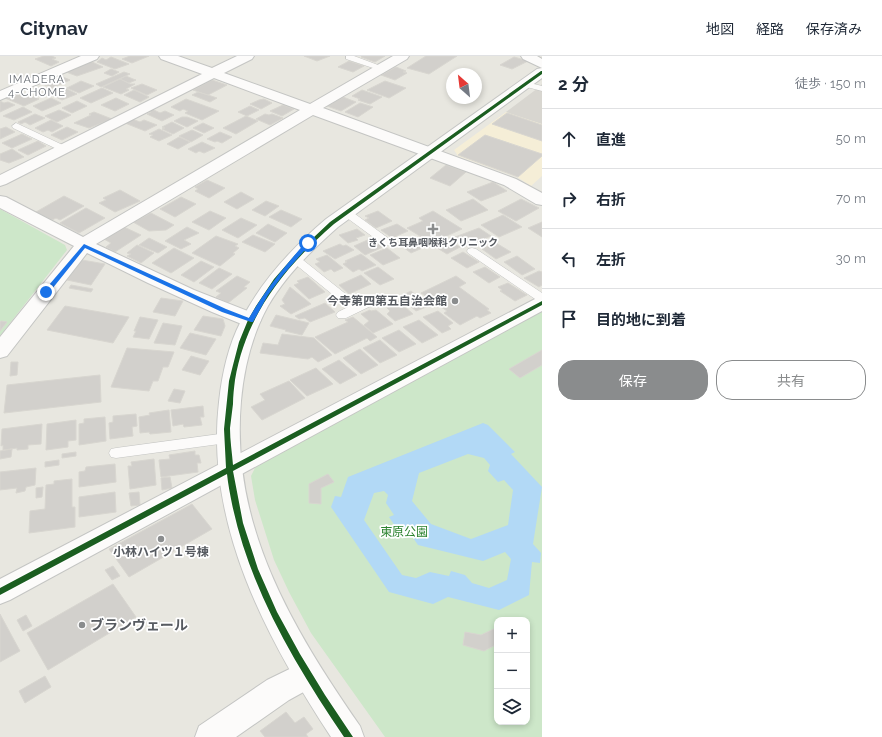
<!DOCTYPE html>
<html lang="ja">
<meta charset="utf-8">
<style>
body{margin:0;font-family:Raleway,"Noto Sans JP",sans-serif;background:#f2f2f3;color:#1f2937}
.controls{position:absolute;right:12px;bottom:12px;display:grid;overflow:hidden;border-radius:8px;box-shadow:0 2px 6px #0003}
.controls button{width:36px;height:36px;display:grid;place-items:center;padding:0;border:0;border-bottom:1px solid #e0e1e3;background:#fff;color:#1f2937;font:20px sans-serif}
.compass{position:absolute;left:446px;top:12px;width:36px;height:36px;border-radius:50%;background:#fff;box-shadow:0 2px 6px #0003;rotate:332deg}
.stop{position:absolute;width:12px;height:12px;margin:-9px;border:3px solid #1a73e8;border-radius:50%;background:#fff}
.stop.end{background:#1a73e8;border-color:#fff;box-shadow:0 1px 4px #0008}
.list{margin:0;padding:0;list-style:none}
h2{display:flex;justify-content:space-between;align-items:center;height:52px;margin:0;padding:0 16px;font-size:17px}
h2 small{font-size:13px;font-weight:400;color:#747a83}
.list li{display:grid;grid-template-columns:26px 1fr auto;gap:12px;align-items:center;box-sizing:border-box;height:60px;padding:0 16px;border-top:1px solid #e0e1e3}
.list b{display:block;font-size:15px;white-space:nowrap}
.list em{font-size:13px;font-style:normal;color:#747a83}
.actions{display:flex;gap:8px;padding:12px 16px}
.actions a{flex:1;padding:9px 0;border:1px solid #8a8c8d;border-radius:16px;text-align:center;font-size:14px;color:#8a8c8d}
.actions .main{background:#8a8c8d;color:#fff}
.icon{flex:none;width:22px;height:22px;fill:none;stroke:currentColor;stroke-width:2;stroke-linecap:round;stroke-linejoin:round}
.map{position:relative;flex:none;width:542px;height:681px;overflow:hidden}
header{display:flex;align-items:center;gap:24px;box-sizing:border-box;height:56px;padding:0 20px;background:#fff;border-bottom:1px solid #e0e1e3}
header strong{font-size:19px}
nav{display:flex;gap:22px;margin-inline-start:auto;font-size:14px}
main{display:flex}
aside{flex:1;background:#fff}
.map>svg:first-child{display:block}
.commercial{fill:#f5eed7}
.industrial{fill:#d8d6d0}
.green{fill:#cde7c9;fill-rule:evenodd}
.water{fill:#b2d9f6;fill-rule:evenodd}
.building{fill:#d2d0cc;stroke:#d8d6d0}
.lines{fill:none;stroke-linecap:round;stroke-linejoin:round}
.lane-casing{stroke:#c4c5c3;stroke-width:1}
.street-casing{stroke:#c4c5c3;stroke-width:2}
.secondary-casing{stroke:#c5c6c4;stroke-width:2}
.lane{fill:#fcfbfa;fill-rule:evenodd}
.street{fill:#fcfbfa;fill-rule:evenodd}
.secondary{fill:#fcfbfa;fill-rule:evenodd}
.cycleway-casing{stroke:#fff;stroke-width:2}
.cycleway{fill:#1b5e20;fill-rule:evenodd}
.route{fill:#1a73e8}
.poi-dot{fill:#8a8c8d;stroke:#fff;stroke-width:1.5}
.labels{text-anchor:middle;stroke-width:3.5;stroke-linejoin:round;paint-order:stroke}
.far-poi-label{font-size:10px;font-weight:bold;fill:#575b61;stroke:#fff}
.far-neighbourhood-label{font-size:11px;letter-spacing:1px;fill:#686d73;stroke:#fff}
.poi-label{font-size:12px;font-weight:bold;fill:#575b61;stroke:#fff;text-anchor:end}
.park-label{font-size:12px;fill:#2c8330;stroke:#fff}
.near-poi-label{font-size:14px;font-weight:bold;fill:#575b61;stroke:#fff;text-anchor:start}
</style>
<header>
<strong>Citynav</strong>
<nav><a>地図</a><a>経路</a><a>保存済み</a></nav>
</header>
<main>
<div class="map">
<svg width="542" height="681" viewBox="0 0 542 681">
<rect width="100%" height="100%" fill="#e8e7e0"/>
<path class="commercial" d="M506,56L542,68V120L531,130L517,121L458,100L454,94Z"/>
<path class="industrial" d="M542,28V68L506,56L538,32Z"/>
<path class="green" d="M0,153L65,189L67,194L0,280Z
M542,255V681H385L311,577L289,536L274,504L255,444L251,420L256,410ZM497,564H527V666H497Z"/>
<path class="water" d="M483,367L488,369L515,396L511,398L542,431L533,488L541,497L540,507L532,506L529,539L499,554L448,541L433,548L389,536L331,451L335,440L341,441L348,421ZM468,398L484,402L490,409L488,415L498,426L504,424L513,434L508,469L471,483L431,468L412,445L419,417ZM384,435L388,439L386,447L394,459L389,461L397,473L409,476L418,489L483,505L505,496L511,503L507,524L489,532L472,527L465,519L451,515L449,520L430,516L416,522L402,519L364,464L374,437Z"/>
<path class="building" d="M44,0H52L56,2L52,3L59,6L51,10L35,3Z
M130,0H149L132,7L122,3Z
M304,0H330L317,5Z
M362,0H385L375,6L361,1Z
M426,0H457L429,18L407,12Z
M111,1L129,8L115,13L97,6L102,2L106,4Z
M514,1L528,5L512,13L500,9Z
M90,5L103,11L77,20L66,16Z
M349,5L364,10L353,16L338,11Z
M396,11L406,15L403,16L407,17L395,24L381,19Z
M111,13L119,16L112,20L104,17Z
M124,16L130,18L101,31L96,28Z
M58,19L70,24L52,32L40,27Z
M126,20L133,23L136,24L129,27L120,23Z
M120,23L130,28H135L126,33L129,34L121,38L103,31Z
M212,24L227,29L208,39L193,34Z
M81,25L94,30L79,37L67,32Z
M385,25L406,32L389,42L367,34Z
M142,28L157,34L147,39L131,32Z
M65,32L77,38L62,44L50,38Z
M102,32L113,37L91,47L80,42Z
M134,34L149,41L140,46L124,39Z
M362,34L382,41L370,48L358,44L360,43L352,40Z
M198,36L208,39L217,42L210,46L192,39Z
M16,37L23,40L27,38L39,43L24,50L5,42Z
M343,41L356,46L341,55L327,50Z
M51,42L61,47L42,55L33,50Z
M116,42L129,48L115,55L101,49Z
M186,43L219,55L202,64L185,57L188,55L183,53L180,55L171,51Z
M264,43L272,47L261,53L250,48L259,44Z
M0,45L4,47L8,46L15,49L0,56Z
M77,45L87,50L72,57L62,52Z
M360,47L373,51L358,61L345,56Z
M283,49L294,53L282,60L270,55Z
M250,50L259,54L247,60L238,56Z
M23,51L32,56L14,64L3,60Z
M152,53L160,57L165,55L174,59L162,65L147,58L151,56L148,55Z
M59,54L71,59L57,66L45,60Z
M94,56L112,63L89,72L74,67L91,59L89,58Z
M507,57L542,69V85L492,68Z
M35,58L45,62L30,69L25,66L21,68L18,66Z
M265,58L269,59L272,58L283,62L270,69L256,63Z
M246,60L258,65L236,78L223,72Z
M182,61H187L198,65L187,71L174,65Z
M132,63L140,66L144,64L157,69L145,75L125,67Z
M51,64L63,70L52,76L48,74L43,76L35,72Z
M172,66L184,72L173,78L162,73L165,72L162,71Z
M203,67L214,72L204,77L193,72Z
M6,71L15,76L0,83V73Z
M67,71L78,76L62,84L51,79Z
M159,73L172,79L159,85L150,81L153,79L149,78Z
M192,74L203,79L191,86L179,80Z
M220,76L232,81L222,87L217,85L215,86L207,83Z
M22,78L32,83L12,92L2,87Z
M485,79L542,98V100L518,121L458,99Z
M179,81L190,86L178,93L167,88Z
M38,85L46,90L28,99L18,94Z
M202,86L215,92L204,97L199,95L196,97L188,93Z
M12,93L24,101L9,107L0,104V98Z
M446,109L466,116L450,130L430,122Z
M207,124L225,132L209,142L195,135L198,133L195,131Z
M493,126L507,135L481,145L467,136Z
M120,134L140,145L115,156L99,147L106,144L103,142Z
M241,136L254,143L237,153L224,146Z
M64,140L84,150L60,164L56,162L52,164L36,156Z
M181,141L196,148L175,161L160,153Z
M473,143L488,154L461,165L446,154Z
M521,143L539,152L516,165L498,155Z
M266,145L279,150L265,160L252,154Z
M86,152L105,162L79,177L60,167Z
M281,154L302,163L291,171L269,161Z
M210,155L226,162L209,174L192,166Z
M378,155L392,165L376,172L365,164L369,162L365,160Z
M433,155L462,173L431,187L407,172L423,165L419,162Z
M151,157L174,169L166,174L149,175L133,166Z
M503,159L522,171L499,181L481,169Z
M241,162L257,169L238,182L222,174Z
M542,166V181L528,172Z
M268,168L287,177L275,186L256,177Z
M397,168L408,175L392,182L381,174Z
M124,171L141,179L115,196L106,191L111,187L104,183Z
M187,171L199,177L184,184L191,188L181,193L165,185Z
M479,172L491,180L467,190L455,181Z
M357,173L365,179L356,182L358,184L348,187L339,179Z
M253,179L275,188L265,196L242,186Z
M216,180L238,188L235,190L239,192L233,197L235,198L220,210L192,197Z
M415,181L427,190L411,197L399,188Z
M149,182L167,191L158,197L139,189Z
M372,182L383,191L365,199L354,190Z
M448,184L460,191L447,198L434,190Z
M496,187L511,196L496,203L482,193Z
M340,188L343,190L346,189L354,194L335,203L323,195Z
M137,189L154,197L141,207L127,200L131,198L127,197Z
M174,192L194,202L171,217L152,207Z
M387,192L400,202L383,209L370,199Z
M463,196L479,206L467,212L451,202Z
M361,198L376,209L362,215L359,213L353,216L343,208L347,206L345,205Z
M327,199L343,212L334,216L331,213L324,216L315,208L320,206L316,203Z
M517,200L535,213L522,219L504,206Z
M82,204L105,208L91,229L67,224Z
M201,205L214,211L194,226L181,219Z
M378,211L394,223L380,229L364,217Z
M485,211L500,221L489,227L473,216Z
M219,212L232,218L212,233L199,227Z
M539,215L542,216V229L539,231L524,222Z
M361,219L371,228L349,238L339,229Z
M237,220L250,226L244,231L247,232L228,247L216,241L221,237L216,235Z
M456,220L466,227L459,231L489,253L487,254L491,257L480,262L477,260L460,269L444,257L447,255L421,237Z
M308,221L325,236L309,243L294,229L299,227L297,225Z
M508,227L527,239L515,245L500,235L502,234L498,231Z
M71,229L93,233L91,236L69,232Z
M290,231L311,248L291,258L280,250L285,248L282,244Z
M411,235L429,250L416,255L402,243L404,242L401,240Z
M161,242L183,245L175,260L153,256Z
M396,243L413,258L395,265L387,258L390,255L387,252L390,251L386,247Z
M325,247L335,256L310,266L305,262L299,263L295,260Z
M65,250L129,261L113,287L47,274Z
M370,254L371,255L376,254L393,268L373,277L364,269L369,265L361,258Z
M438,255L453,267L448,270L451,273L442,277L423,261Z
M276,259L309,267L302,279L285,275L286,274L270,270Z
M203,260L223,263L225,270L221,280L194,274Z
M140,261L158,264L149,283L133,281L136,275H134Z
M353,261L377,281L370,285L367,282L335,298L315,281L348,266L345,264Z
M419,264L438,279L422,287L403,271Z
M1,265L7,266L0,275V266Z
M163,267L182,270L175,289L154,287Z
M399,274L416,288L399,296L382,282Z
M190,277L216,283L206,299L180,292Z
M282,278L314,282L332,299L318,306L312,301L308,303L260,297L263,287L278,289Z
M380,284L397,299L380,307L363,292Z
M127,292L174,296L168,311H163L158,325H153L149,335L111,331Z
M360,293L378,309L361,318L343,302Z
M542,294V309L520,322L509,313Z
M191,300L209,305L200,319L182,314Z
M339,304L357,319L340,328L322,313Z
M11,306H18L17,319L10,320Z
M316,312L333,328L307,340L290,324Z
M100,319L101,346L4,357L7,329Z
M289,325L305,342L262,364L251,351L265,344L260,338Z
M174,333L185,335L180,347L168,345Z
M203,350L204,361H200L202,369L184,371L183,368L173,370L171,354Z
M169,354L171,376L150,378L149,376L140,377L139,361L150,359L149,357Z
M136,358L137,370L132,371L133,380L110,383L109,367L113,366V360Z
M105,361L106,385L79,389V368L84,367V363Z
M76,364V384L68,385V391L46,394L47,368Z
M42,368L41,388L28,389V393L17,394V392L3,394V389L1,390L2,373Z
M12,393L11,401L0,403V395Z
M195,395V399H199L201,407H197L198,416L161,421L159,404L170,403L169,399Z
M76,396V400L62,402V398Z
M154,403L156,429L130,433L128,410H132L131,406Z
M59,404V409L45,411V406Z
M115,408L116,426L79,431V416L85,415L86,411Z
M36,412L35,429L26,431L25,435L16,437L17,432L0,434V416Z
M328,418L334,426L321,432V448L309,447V428Z
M170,421L172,432L162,434L161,422Z
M72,423V451H75V471L29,477L30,455L45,453L46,429L54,428V425Z
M43,431L42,441L36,442V432Z
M115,436L116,456L79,461V441Z
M139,436L140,449L131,450L129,437Z
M192,448L212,473L129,521L109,493Z
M113,510L120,520L112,524L105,514Z
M113,528L136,561L48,614L27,577Z
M0,558L20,595L0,606Z
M26,559L32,570L23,575L17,564Z
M496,572L497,588L484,595L463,589L465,576L481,579Z
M45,620L51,631L25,647L19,635Z
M286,656L295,667L304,661L313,673L306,678L308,681H265L260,675Z"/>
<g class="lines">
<g class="lane-casing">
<path id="lane" d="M346,0H354L386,12L382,14H379L346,3Z
M523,26H526L542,30V35L523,30Z
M16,67L67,91L69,93L67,95H61L13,72L12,70Z
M347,154L351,155L392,185L393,187L392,189H384L343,159L342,157L343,155Z
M472,192L476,193L542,237V246L538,245L468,197L467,195L468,193Z
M294,199L298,200L357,247L369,241H377L379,244L377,247L346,262H338L336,259L338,256L348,251L290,204L289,202Z
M227,377L232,378L234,382L232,386L227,387L116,402L111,401L109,397L111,393L116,392Z"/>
</g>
<g class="street-casing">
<path id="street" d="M81,0H99L97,3L0,44V35Z
M159,0H178L212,12L237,0H254L252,3L224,17L310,48L393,0H409L407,3L323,52L516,123L542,137V149L536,148L504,129L313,59L96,188L194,234L258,259L261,264L258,269L251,270L244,269L212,256L148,227L87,197L7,300L0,302V281L74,190L0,152V140L6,141L83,181L300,54L214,22L6,128L0,130V119L202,18L161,3Z
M521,0H537L542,3V12L523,3Z
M542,241V255L10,544L0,548V523L535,243Z
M308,604L318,608L323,618L318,628L289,644L236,681H195L199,670L267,624Z"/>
</g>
<g class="secondary-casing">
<path id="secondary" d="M542,12V22L338,171C312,194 286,219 268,250C252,279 244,312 241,345C230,469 292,572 360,670L364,681H331C266,582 205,468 219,346C222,318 228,290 241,265C261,225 292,192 326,163L537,13Z"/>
</g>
<use href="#lane" class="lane"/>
<use href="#street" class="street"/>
<use href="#secondary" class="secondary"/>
<g class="cycleway-casing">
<path id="cycleway" d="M541,15H542V18L334,168C285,211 246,258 235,324C234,332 233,340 233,348C232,356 231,364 230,372C230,384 232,397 233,409L542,245V249L233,415L243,467L258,513L277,556L300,598L325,639L353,681H344C296,610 250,534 232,448C230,438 228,428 227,418L0,539V532L226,412L224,373L229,325L233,309L239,286L248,264L256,250L274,223L295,199L330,166Z"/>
</g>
<use href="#cycleway" class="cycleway"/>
</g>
<path class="route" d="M306,186L311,187L283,219L268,239L253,266H251L222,256L85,192L48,238L43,236L84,188L226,253L249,262C266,233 284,211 306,186Z"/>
<g class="poi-dot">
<path d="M431 167h4v4h4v4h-4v4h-4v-4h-4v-4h4z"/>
<circle cx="455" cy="245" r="4"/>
<circle cx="161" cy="483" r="4"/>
<circle cx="82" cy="569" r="4"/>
</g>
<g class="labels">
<g class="far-poi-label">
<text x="433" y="190">きくち耳鼻咽喉科クリニック</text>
</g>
<g class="far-neighbourhood-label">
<text x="37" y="27">IMADERA<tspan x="37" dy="13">4-CHOME</tspan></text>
</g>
<g class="poi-label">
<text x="447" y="249">今寺第四第五自治会館</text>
<text x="161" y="500" text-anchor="middle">小林ハイツ１号棟</text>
</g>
<g class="park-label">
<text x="404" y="480">東原公園</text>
</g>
<g class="near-poi-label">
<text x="90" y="574">ブランヴェール</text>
</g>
</g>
</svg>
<div class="controls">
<button>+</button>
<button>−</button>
<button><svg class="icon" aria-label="layers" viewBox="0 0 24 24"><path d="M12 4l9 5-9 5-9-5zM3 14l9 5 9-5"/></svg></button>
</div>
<svg class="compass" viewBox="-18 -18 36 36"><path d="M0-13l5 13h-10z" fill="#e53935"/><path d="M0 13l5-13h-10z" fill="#747a83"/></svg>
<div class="stop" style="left:308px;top:187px"></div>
<div class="stop end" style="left:46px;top:236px"></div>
</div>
<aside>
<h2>2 分<small>徒歩 · 150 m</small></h2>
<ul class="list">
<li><svg class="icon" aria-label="ahead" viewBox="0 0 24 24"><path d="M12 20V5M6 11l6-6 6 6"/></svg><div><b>直進</b></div><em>50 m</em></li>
<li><svg class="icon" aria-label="right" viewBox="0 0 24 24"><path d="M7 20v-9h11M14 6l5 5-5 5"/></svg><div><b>右折</b></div><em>70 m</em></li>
<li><svg class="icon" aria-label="left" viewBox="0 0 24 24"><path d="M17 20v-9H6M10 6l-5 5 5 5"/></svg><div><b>左折</b></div><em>30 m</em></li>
<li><svg class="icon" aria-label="arrive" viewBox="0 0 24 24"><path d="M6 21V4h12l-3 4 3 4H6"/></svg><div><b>目的地に到着</b></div></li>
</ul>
<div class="actions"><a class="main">保存</a><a>共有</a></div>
</aside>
</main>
